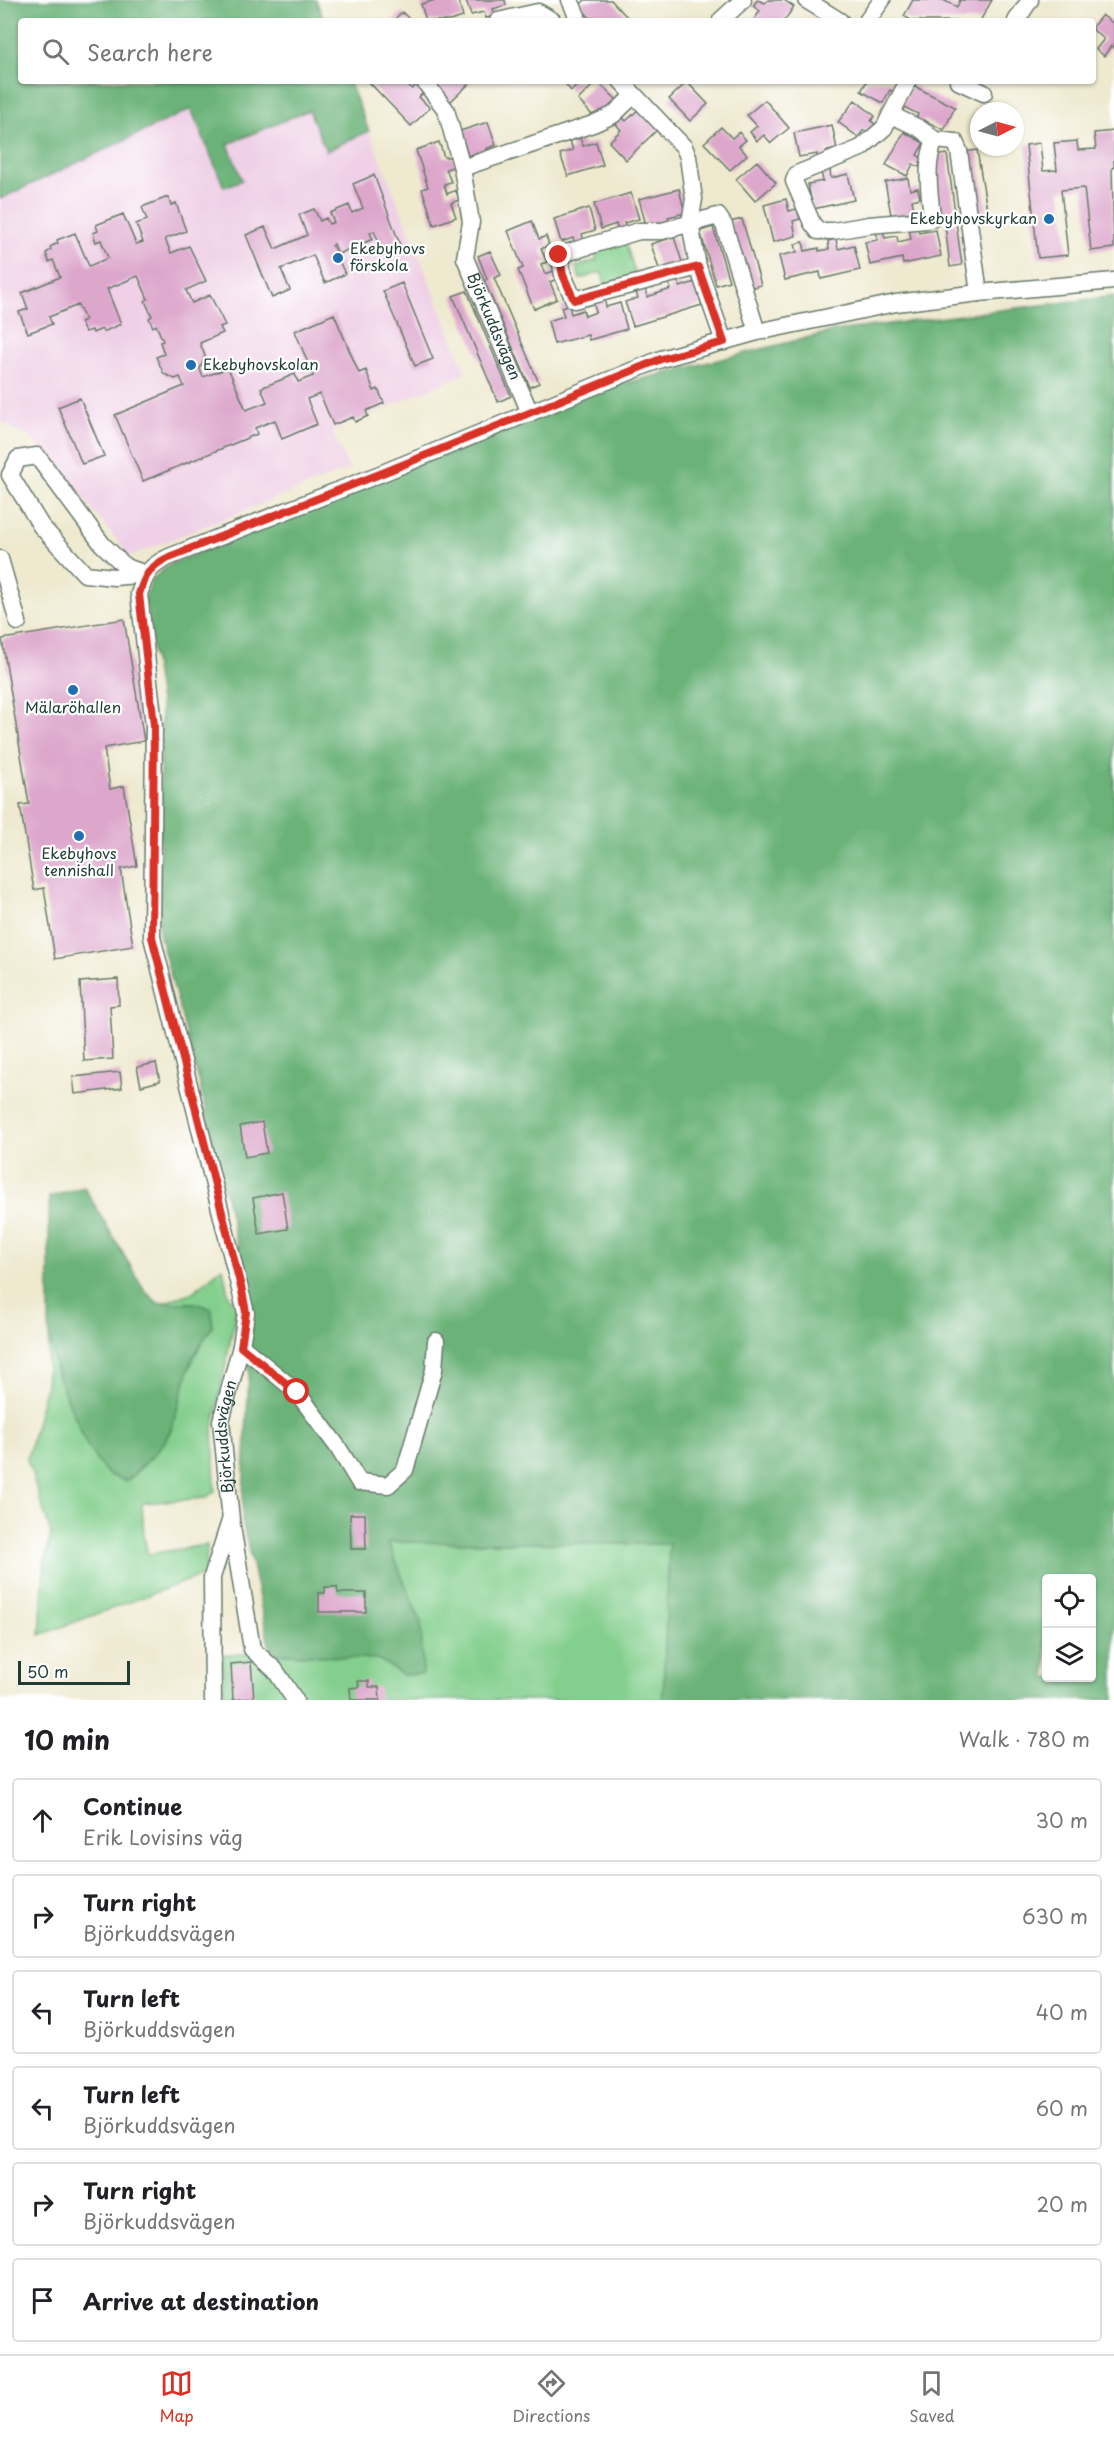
<!DOCTYPE html>
<meta charset="utf-8">
<style>
body{margin:0;font-family:"Playpen Sans",sans-serif;background:#f2f2f2;color:#202124}
.controls{position:absolute;right:18px;bottom:18px;display:grid;overflow:hidden;border-radius:6px;box-shadow:0 2px 4px #0004}
.controls button{width:54px;height:54px;display:grid;place-items:center;padding:0;border:0;border-bottom:2px solid #e0e0e0;background:#fff;color:#202124;font:30px sans-serif}
.compass{position:absolute;left:970px;top:102px;width:54px;height:54px;border-radius:50%;background:#fff;box-shadow:0 2px 4px #0004;rotate:84deg}
.scale{position:absolute;left:18px;bottom:15px;width:112px;box-sizing:border-box;padding-left:6px;border:3px solid #1f3d34;border-top:0;font-size:16px;line-height:21px;white-space:nowrap;color:#1f3d34;-webkit-text-stroke:4px #fff;paint-order:stroke}
.stop{position:absolute;width:18px;height:18px;margin:-14px;border:4px solid #d93025;border-radius:50%;background:#fff}
.stop.end{background:#d93025;border-color:#fff;box-shadow:0 2px 6px #0008}
.list{margin:0;padding:0;list-style:none}
h2{display:flex;justify-content:space-between;align-items:center;height:78px;margin:0;padding:0 24px;font-size:26px}
h2 small{font-size:20px;font-weight:400;color:#757577}
.list li{display:grid;grid-template-columns:39px 1fr auto;gap:18px;align-items:center;box-sizing:border-box;height:84px;margin:0 12px 12px;padding:0 12px;border:2px solid #e0e0e0;border-radius:6px}
.list b{display:block;font-size:22px;white-space:nowrap}
.list p{margin:0;font-size:20px;white-space:nowrap;color:#757577}
.list em{font-size:20px;font-style:normal;color:#757577}
.icon{flex:none;width:33px;height:33px;fill:none;stroke:currentColor;stroke-width:2;stroke-linecap:round;stroke-linejoin:round}
.map{position:relative;flex:none;width:1114px;height:1700px;overflow:hidden}
.search{position:absolute;background:#fff;box-shadow:0 2px 4px #0004;left:18px;right:18px;top:18px;height:66px;display:flex;align-items:center;gap:15px;box-sizing:border-box;padding:0 21px;border-radius:6px;color:#757577;font-size:22px}
.sheet{height:654px;background:#fff}
nav{display:flex;justify-content:space-around;align-items:center;box-sizing:border-box;height:84px;border-top:2px solid #e0e0e0;background:#fff;font-size:16px;color:#757577}
nav a{display:grid;justify-items:center;gap:3px}
nav .on{color:#d93025}
.map>svg:first-child{display:block}
.built{fill:#efd0e6}
.green{fill:#83cf8d;stroke:#518660;stroke-width:1.5}
.forest{fill:#6ab278;stroke:#447856;stroke-width:1.5;fill-rule:evenodd}
.building{fill:#dda7cc}
.lines{fill:none;stroke-linecap:round;stroke-linejoin:round}
.minor-casing{stroke:#67796a;stroke-width:19}
.minor{stroke:#fff;stroke-width:16}
.route{stroke:#d93025;stroke-width:8}
.poi-dot{fill:#1f6fb2;stroke:#fff;stroke-width:2}
.labels{text-anchor:middle;stroke-width:4.5;stroke-linejoin:round;paint-order:stroke}
.poi-label{font-size:15px;fill:#1f3d34;stroke:#fff;text-anchor:start}
.street-label{font-size:15px;fill:#1f3d34;stroke:#fff}
</style>
<div class="map">
<svg width="1114" height="1700" viewBox="0 0 1114 1700">
<rect width="100%" height="100%" fill="#fff"/>
<filter id="ink" filterUnits="userSpaceOnUse"><feTurbulence type="fractalNoise" baseFrequency=".0167" numOctaves="2"/><feDisplacementMap in="SourceGraphic" scale="12" xChannelSelector="R" yChannelSelector="G"/><feConvolveMatrix kernelMatrix="1 2 1 2 8 2 1 2 1" color-interpolation-filters="sRGB"/></filter>
<filter id="wash" filterUnits="userSpaceOnUse"><feTurbulence type="fractalNoise" baseFrequency=".008" numOctaves="4" result="noise"/><feDisplacementMap in="SourceGraphic" scale="24" xChannelSelector="R" yChannelSelector="G"/><feGaussianBlur stdDeviation="1.35" result="paint"/><feColorMatrix in="noise" values="0 0 0 0 0 0 0 0 0 0 0 0 0 0 0 0 0 1.4 0 .05"/><feComposite in="paint" operator="in"/></filter>
<g filter="url(#wash)">
<rect width="100%" height="100%" fill="#eee9cf"/>
<path class="built" d="M191,109L227,144L309,110L326,151L369,131L466,373L332,431L349,469L130,556L56,466L31,438L0,421V199Z"/>
<path class="green" d="M625,241L637,279L607,289L601,272L580,279L576,267L597,260L594,251Z
M223,1267L228,1294L237,1308L213,1427L215,1491L206,1498L142,1503L144,1537L148,1554L207,1545L206,1574L40,1635L44,1567L51,1533L27,1459L46,1385L49,1336L58,1377L87,1445L109,1475L127,1481C143,1466 164,1448 172,1427C183,1398 184,1369 203,1343L195,1303L159,1304L193,1292Z
M388,1542L670,1544L663,1700H224L223,1655L271,1653L378,1659L403,1675L421,1623Z"/>
<path class="forest" d="M0,0H316L324,21H21V81H349L369,131L326,151L309,110L228,144L242,180L224,187L191,109L0,199Z
M1114,296V1700H663L669,1544L388,1542L421,1623L423,1674L403,1675L378,1659L271,1653L242,1519L252,1309L198,1077L159,933L161,709L145,599L152,579L171,564L605,388L834,331ZM1046,1578H1092V1678H1046Z
M84,1187L145,1291L158,1303H195L212,1309V1327L192,1358L172,1426L164,1443L127,1481L109,1475L97,1461L87,1445L58,1377L49,1336V1197Z"/>
<g id="blocks">
<path class="building" d="M436,0H458L463,17L450,21H426L421,4Z
M466,0H505L506,5L493,9L495,16L486,18L484,12L471,15Z
M585,0H611L627,17L624,21H587L590,18L579,6Z
M757,0L765,3L768,0H784L794,7L784,21H753L760,11L753,6Z
M913,0H943L957,7L960,0H992L980,21H912L904,16Z
M402,12L411,21H393Z
M1102,15L1114,24V48L1111,46L1104,56L1096,49L1104,39L1093,30V26Z
M368,81H404L412,89L417,84L425,91L419,97L430,108L411,126Z
M435,81H472L450,102L432,83Z
M563,81H582L571,91Z
M597,81L617,100L597,120L578,100Z
M867,81H894L900,85L895,93L890,90L883,103L861,91Z
M687,82L708,104L690,121L669,99Z
M912,85L955,107L944,130L924,120L922,124L915,121L918,114L902,106Z
M765,100L789,128L771,143L764,135L757,141L750,132L757,126L747,115Z
M855,100L875,116L871,121L875,124L869,133L864,130L858,137L838,122Z
M640,108L659,128L626,160L609,142L621,130L615,123L622,117L626,121Z
M488,122L496,145L486,149L488,155L478,158L476,153L468,156L460,131Z
M832,125L837,149L826,151L827,159L818,160L817,154L799,157L794,133Z
M721,127L732,138L739,132L746,140L739,146L747,155L730,170L704,143Z
M1114,131V167L1112,168L1114,248L1091,251L1084,188L1061,190L1068,255L1038,258L1026,145L1040,143L1043,171L1057,170L1054,143L1077,141L1078,150L1096,149L1094,133Z
M904,132L924,143L917,155L923,159L919,167L913,164L907,176L886,165Z
M580,138L583,146L596,142L603,165L568,176L560,154L573,150L570,141Z
M439,142L444,157H453L456,166L446,169L451,182L444,184L447,194L456,190L459,200L451,203L456,217L434,225L422,189L428,187L416,150Z
M977,150L987,210L974,213L964,152Z
M947,154L955,213L940,215L933,156Z
M757,161L776,183L755,201L736,179Z
M830,170L831,178L848,174L854,200L813,209L808,184L823,181L821,172Z
M374,175L402,250L385,257L374,231L370,233L373,239L338,254L334,244L332,245L345,274L325,283L313,255L281,269L290,290L272,298L246,235L265,227L275,249L307,235L299,215L314,209L320,221L326,218L329,224L334,222L330,213L349,205L352,213L363,208L353,184Z
M908,178L910,190L918,188L920,198L912,200L915,216L892,220L885,182Z
M679,189L685,213L668,217L671,225L662,227L660,222L646,225L639,199Z
M631,193L639,219L624,223L626,228L618,231L616,224L601,229L594,204Z
M168,197L171,205L176,203L186,231L165,239L171,253L189,246L206,281L186,290L192,303L210,295L225,325L220,327L223,333L200,343L205,356L200,369L203,377L228,368L246,410L267,402L261,388L295,374L298,382L313,376L295,331L334,314L359,373L366,370L374,391L378,389L384,403L366,411L368,416L355,422L353,417L333,425L320,394L307,399L317,424L282,439L275,420L255,428L257,434L143,481L115,415L184,386L180,377L175,379L164,374L156,357L164,354L160,342L163,341L156,325L153,327L149,318L152,316L145,301L148,299L138,276L107,289L121,324L103,332L102,329L93,333L92,330L85,332L80,322L85,320L78,305L49,317L52,324L28,333L19,312L28,309L22,293L60,277L53,260L49,262L46,253L51,250L50,247L58,243L57,240L75,233L89,266L108,258L101,240L96,242L93,233L98,231L96,225L123,214L136,244L143,242L136,224L147,220L142,207Z
M786,199L789,211L797,209L800,219L793,221L796,236L773,242L764,205Z
M589,208L595,230L582,234L584,242L575,245L573,238L561,242L554,219Z
M742,219L761,285L749,288L730,222Z
M532,221L539,239L546,236L549,245L541,249L547,262L541,264L545,274L554,271L557,279L550,282L557,299L534,309L518,270L523,268L508,231Z
M956,222L962,265L950,267L945,224Z
M713,227L729,281L716,285L700,231Z
M918,227L919,233L936,230L941,256L903,264L902,258L870,265L865,242L878,240L876,232L883,231L885,238L897,236L898,242L911,239L909,229Z
M674,237L683,265L660,272L651,244Z
M836,239L838,249L854,245L860,270L821,279L820,272L785,280L779,256L797,252L795,244L803,242L805,251L819,248V251L829,249L828,241Z
M490,251L501,275L494,278L539,383L530,387L484,281L487,279L478,256Z
M677,278L680,287L695,282L702,305L633,326L625,302L638,298L635,290L645,287L647,297L671,289L668,281Z
M402,283L433,359L415,366L383,291Z
M467,291L511,396L498,402L453,296Z
M604,298L606,307L620,303L627,329L589,340L588,335L554,344L548,321L564,316L561,307L569,305L571,314L583,310L585,316L596,312L593,302Z
M80,398L104,456L82,464L58,407Z
M124,619L144,741L104,748L110,789L124,786L137,866L121,869L133,946L55,959L44,888L34,890L20,805L29,804L2,639Z
M118,979L119,1005L110,1006L113,1059L84,1061L80,982Z
M156,1063L160,1081L141,1086L137,1067Z
M120,1072L122,1088L75,1094L73,1077Z
M262,1122L267,1153L245,1157L240,1126Z
M282,1192L288,1229L259,1234L253,1198Z
M350,1514H365L366,1549H351Z
M325,1587H337L338,1593H366V1612H319V1593H325Z
M251,1662L254,1698L233,1700L231,1664Z
M358,1681H369V1687H379L380,1700H351L350,1688L359,1687Z"/>
</g>
</g>
<g filter="url(#ink)">
<use href="#blocks" fill-opacity="0" stroke="#67796a" stroke-width="1.5"/>
<g class="lines">
<g class="minor-casing">
<g id="minor">
<path d="M570,0L577,16V21"/>
<path d="M806,0L840,21"/>
<path d="M721,20L743,0"/>
<path d="M498,21L538,12L553,21"/>
<path d="M867,21L882,0"/>
<path d="M1016,21L1030,0"/>
<path id="s1" d="M424,81L446,110L462,168L471,222L465,258L530,413"/>
<path d="M621,81L684,147L688,157L694,199L690,223L698,267L724,342"/>
<path d="M908,81L884,128L861,148L797,174L794,181L812,223L818,231H833L869,225L926,220L932,219C930,192 924,165 935,140L955,142L959,151L979,293"/>
<path d="M958,81L984,93"/>
<path d="M891,115L919,128L935,140"/>
<path d="M462,168L593,124L613,115L634,95"/>
<path d="M698,267L574,300L563,275L559,255L639,231H662L718,216L724,225L757,332"/>
<path d="M37,456L102,544L126,567L146,574L114,577L85,574L41,526L10,475L18,459Z"/>
<path d="M0,559L18,622"/>
<path d="M241,1346L297,1392L337,1446L359,1482L388,1485L405,1470L434,1370L436,1341"/>
<path d="M213,1700L212,1577L230,1521"/>
<path id="s2" d="M295,1700L275,1670L252,1649L231,1520L221,1421L241,1346L246,1313L152,937L154,725L139,594C146,573 148,567 169,557L385,472L661,359L757,332L896,303L979,293L1114,281"/>
</g>
</g>
<use href="#minor" class="minor"/>
</g>
</g>
<g class="lines" filter="url(#ink)">
<path class="route" d="M297,1392L241,1347L246,1312L242,1291L152,937L154,725L139,594C145,575 150,566 169,557L385,472L661,359L724,342L698,267L574,300L563,275L559,255"/>
</g>
<g class="poi-dot">
<circle cx="1049" cy="219" r="6"/>
<circle cx="338" cy="258" r="6"/>
<circle cx="191" cy="365" r="6"/>
<circle cx="73" cy="690" r="6"/>
<circle cx="79" cy="836" r="6"/>
</g>
<g class="labels">
<g class="poi-label">
<text x="1037" y="224" text-anchor="end">Ekebyhovskyrkan</text>
<text x="350" y="254">Ekebyhovs<tspan x="350" dy="17">förskola</tspan></text>
<text x="203" y="370">Ekebyhovskolan</text>
<text x="73" y="713" text-anchor="middle">Mälaröhallen</text>
<text x="79" y="859" text-anchor="middle">Ekebyhovs<tspan x="79" dy="17">tennishall</tspan></text>
</g>
<g class="street-label">
<text dy="5" stroke="none"><textPath href="#s1" startOffset="262">Björkuddsvägen</textPath></text>
<text dy="5" stroke="none"><textPath href="#s2" startOffset="282">Björkuddsvägen</textPath></text>
</g>
</g>
</svg>
<div class="controls">
<button><svg class="icon" aria-label="locate" viewBox="0 0 24 24"><circle cx="12" cy="12" r="6"/><path d="M12 2v4M12 18v4M2 12h4M18 12h4"/></svg></button>
<button><svg class="icon" aria-label="layers" viewBox="0 0 24 24"><path d="M12 4l9 5-9 5-9-5zM3 14l9 5 9-5"/></svg></button>
</div>
<svg class="compass" viewBox="-18 -18 36 36"><path d="M0-13l5 13h-10z" fill="#e53935"/><path d="M0 13l5-13h-10z" fill="#757577"/></svg>
<div class="scale">50 m</div>
<div class="stop" style="left:297px;top:1392px"></div>
<div class="stop end" style="left:559px;top:255px"></div>
<div class="search"><svg class="icon" aria-label="search" viewBox="0 0 24 24"><circle cx="10" cy="10" r="6"/><path d="M15 15l6 6"/></svg>Search here</div>
</div>
<section class="sheet">
<h2>10 min<small>Walk · 780 m</small></h2>
<ul class="list">
<li><svg class="icon" aria-label="ahead" viewBox="0 0 24 24"><path d="M12 20V5M6 11l6-6 6 6"/></svg><div><b>Continue</b><p>Erik Lovisins väg</p></div><em>30 m</em></li>
<li><svg class="icon" aria-label="right" viewBox="0 0 24 24"><path d="M7 20v-9h11M14 6l5 5-5 5"/></svg><div><b>Turn right</b><p>Björkuddsvägen</p></div><em>630 m</em></li>
<li><svg class="icon" aria-label="left" viewBox="0 0 24 24"><path d="M17 20v-9H6M10 6l-5 5 5 5"/></svg><div><b>Turn left</b><p>Björkuddsvägen</p></div><em>40 m</em></li>
<li><svg class="icon" aria-label="left" viewBox="0 0 24 24"><path d="M17 20v-9H6M10 6l-5 5 5 5"/></svg><div><b>Turn left</b><p>Björkuddsvägen</p></div><em>60 m</em></li>
<li><svg class="icon" aria-label="right" viewBox="0 0 24 24"><path d="M7 20v-9h11M14 6l5 5-5 5"/></svg><div><b>Turn right</b><p>Björkuddsvägen</p></div><em>20 m</em></li>
<li><svg class="icon" aria-label="arrive" viewBox="0 0 24 24"><path d="M6 21V4h12l-3 4 3 4H6"/></svg><div><b>Arrive at destination</b></div></li>
</ul>
</section>
<nav>
<a class="on"><svg class="icon" aria-label="map" viewBox="0 0 24 24"><path d="M3 6l6-2 6 2 6-2v14l-6 2-6-2-6 2zM9 4v14M15 6v14"/></svg>Map</a>
<a><svg class="icon" aria-label="directions" viewBox="0 0 24 24"><path d="M12 3l9 9-9 9-9-9zM9 14v-3h6M13 9l2 2-2 2"/></svg>Directions</a>
<a><svg class="icon" aria-label="saved" viewBox="0 0 24 24"><path d="M7 4h10v16l-5-4-5 4z"/></svg>Saved</a>
</nav>
